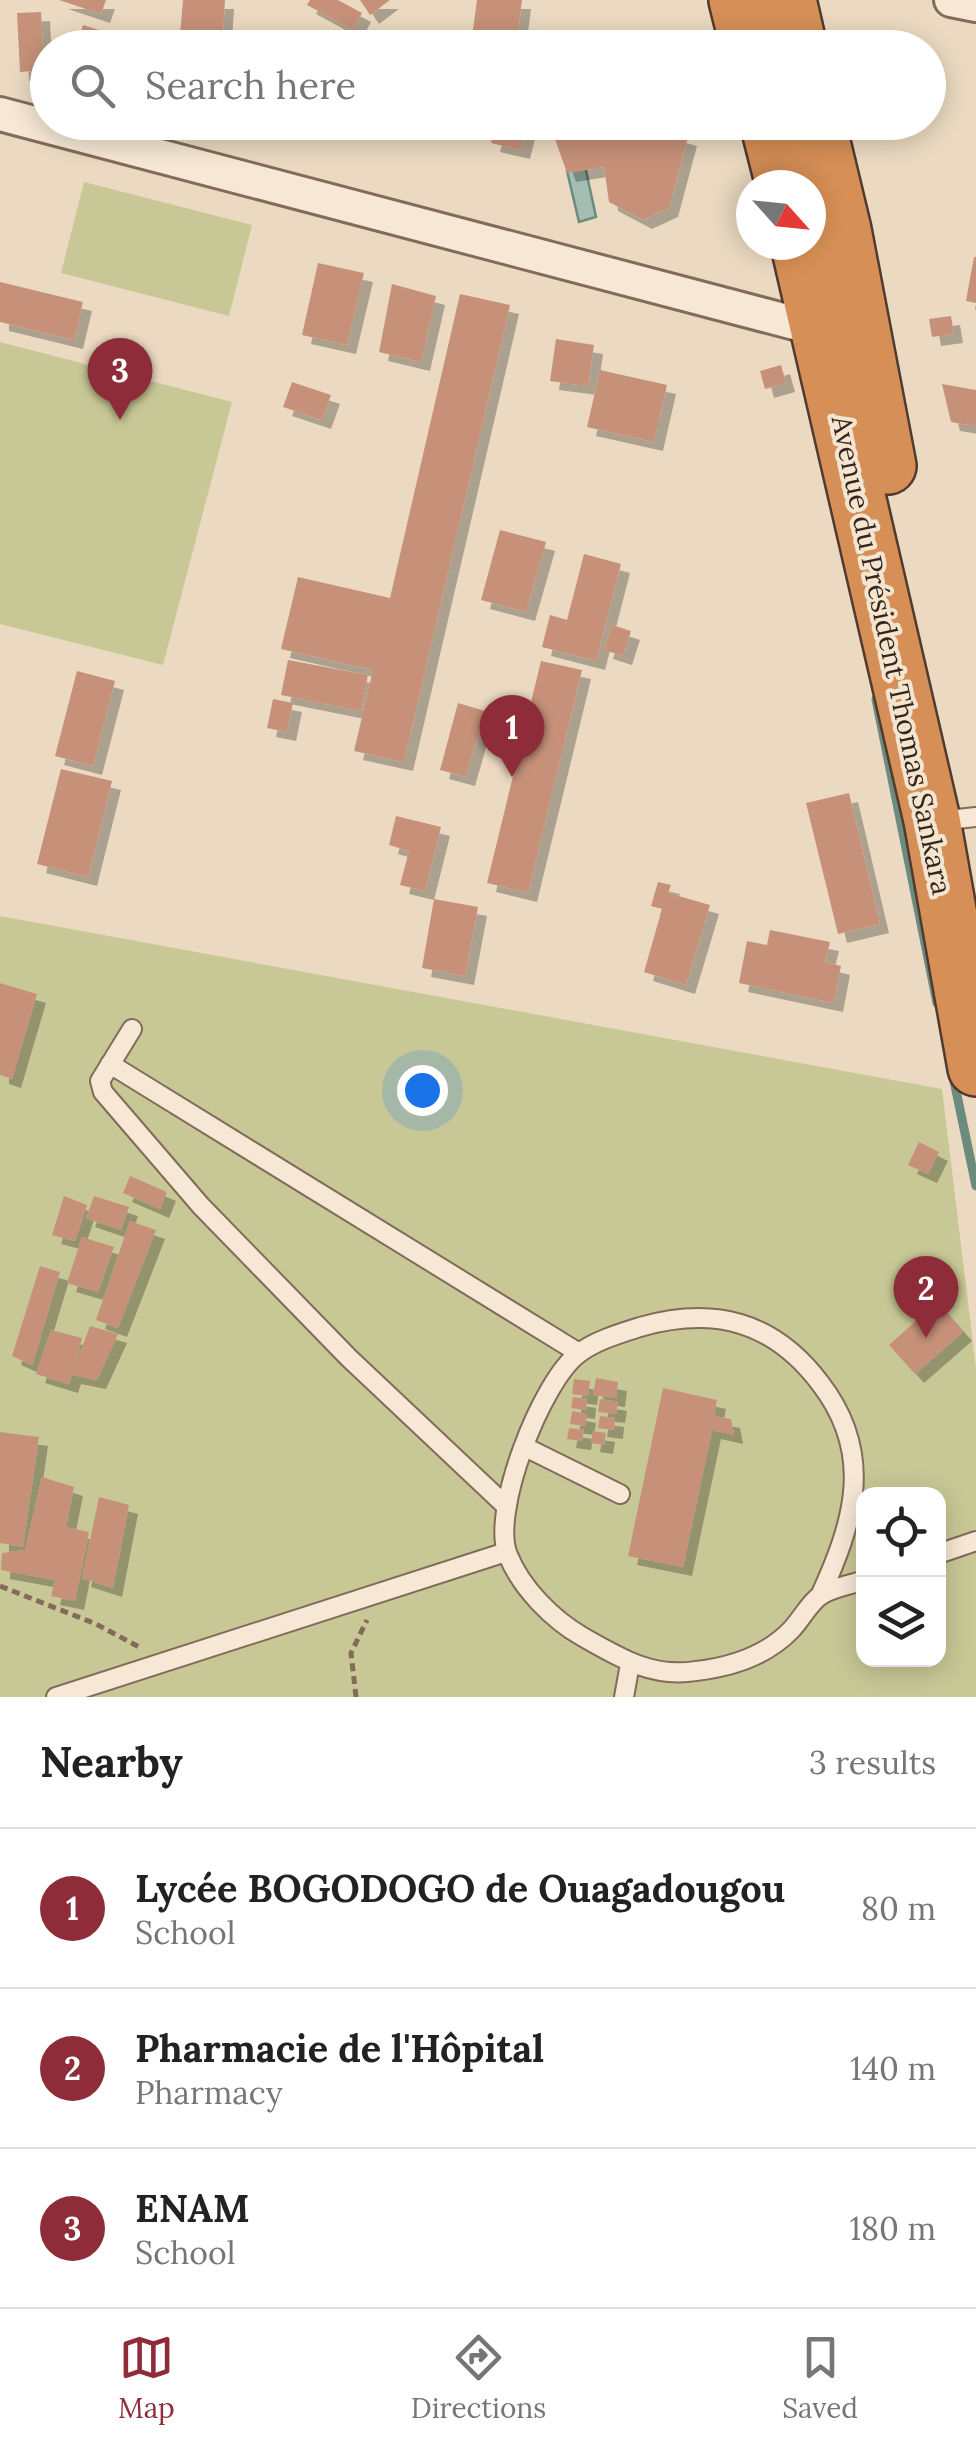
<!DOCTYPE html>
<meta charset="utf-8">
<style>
body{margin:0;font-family:Lora,serif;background:#f2f2f2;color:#222}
.controls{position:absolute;right:30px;bottom:30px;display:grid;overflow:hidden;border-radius:20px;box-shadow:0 5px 25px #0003}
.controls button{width:90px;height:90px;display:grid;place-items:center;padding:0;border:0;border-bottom:2px solid #e0e0e0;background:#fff;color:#222;font:50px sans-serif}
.compass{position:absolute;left:736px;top:170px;width:90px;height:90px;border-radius:50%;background:#fff;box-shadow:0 5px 25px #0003;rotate:117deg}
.you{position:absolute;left:422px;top:1090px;width:35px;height:35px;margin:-25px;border:8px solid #fff;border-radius:50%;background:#1a73e8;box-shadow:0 0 0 15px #1a73e833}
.badge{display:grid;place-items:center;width:65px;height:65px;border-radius:50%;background:#8e2d39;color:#fff;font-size:32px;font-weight:700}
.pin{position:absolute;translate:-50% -82px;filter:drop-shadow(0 2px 5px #0008)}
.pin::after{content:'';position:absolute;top:52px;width:35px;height:30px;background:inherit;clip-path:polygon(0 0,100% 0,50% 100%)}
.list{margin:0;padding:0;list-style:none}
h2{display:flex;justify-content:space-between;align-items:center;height:130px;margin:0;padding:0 40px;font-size:42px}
h2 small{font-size:32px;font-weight:400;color:#767676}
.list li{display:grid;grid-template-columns:65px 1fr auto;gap:30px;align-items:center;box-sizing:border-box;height:160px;padding:0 40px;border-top:2px solid #e0e0e0}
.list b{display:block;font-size:38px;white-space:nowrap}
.list p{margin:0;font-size:32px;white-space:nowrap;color:#767676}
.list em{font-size:32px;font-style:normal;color:#767676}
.icon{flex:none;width:55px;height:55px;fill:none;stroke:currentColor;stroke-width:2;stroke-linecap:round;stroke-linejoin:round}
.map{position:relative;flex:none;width:976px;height:1697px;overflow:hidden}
.search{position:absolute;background:#fff;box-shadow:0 5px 25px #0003;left:30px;right:30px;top:30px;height:110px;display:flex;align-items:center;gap:25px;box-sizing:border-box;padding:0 35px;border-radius:55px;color:#767676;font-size:38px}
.sheet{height:610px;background:#fff}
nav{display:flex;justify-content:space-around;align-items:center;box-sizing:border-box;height:140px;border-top:2px solid #e0e0e0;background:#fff;font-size:28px;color:#767676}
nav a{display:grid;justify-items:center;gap:5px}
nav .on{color:#8e2d39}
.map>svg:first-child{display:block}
.green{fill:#c8c896;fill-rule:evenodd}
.water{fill:#a3bdb3;stroke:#6b8b7f;stroke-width:2.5}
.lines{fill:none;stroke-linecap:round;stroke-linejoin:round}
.stream{stroke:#6b8b7f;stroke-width:9}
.building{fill:#c79179;filter:url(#shadow)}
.lane-casing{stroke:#836b5a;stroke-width:22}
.street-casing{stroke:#836b5a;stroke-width:38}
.highway-casing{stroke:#513a2e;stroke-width:60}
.path{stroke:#836b5a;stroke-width:5;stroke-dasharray:8 5;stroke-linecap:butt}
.lane{stroke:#f6e8d4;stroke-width:18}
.street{stroke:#f6e8d4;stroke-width:32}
.highway{stroke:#d68f56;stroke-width:55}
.labels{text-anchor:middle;stroke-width:8;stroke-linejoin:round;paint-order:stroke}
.street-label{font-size:28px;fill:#34261d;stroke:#f3e5d0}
</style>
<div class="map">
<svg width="976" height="1697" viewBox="0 0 976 1697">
<defs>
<filter id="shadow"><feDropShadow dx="9" dy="9" stdDeviation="0" flood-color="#0004"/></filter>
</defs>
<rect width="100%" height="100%" fill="#ebdac1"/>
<path class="green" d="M84,182L252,225L229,316L61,273Z
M0,342L232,402L163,665L0,624Z
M0,916L942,1089L976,1368V1697H0ZM864,1494H938V1660H864Z"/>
<path class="water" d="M585,166L596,217L579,222L567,171Z"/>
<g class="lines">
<path class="stream" d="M876,699L937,1003
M953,1076L976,1186"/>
</g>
<path class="building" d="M59,0H106L101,14Z
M183,0H225L222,48L179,46Z
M310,0H338L362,13L353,30L307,5Z
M360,0H390L370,15Z
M477,0H522L516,48H464V39L492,42L472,37Z
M41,12L44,70L20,72L17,13Z
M83,25L154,47V48H76Z
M296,35L313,39L311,48H293Z
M497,122H528L521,150L491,143Z
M638,123L688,137L669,208L643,220L609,202L604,167L567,173L555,139Z
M974,257H976V303L966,301Z
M318,263L364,273L347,345L302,335Z
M0,282L83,302L74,340L0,322Z
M392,284L436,296L421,362L379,352Z
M460,294L510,305L404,762L354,751L373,670L281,649L298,577L390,598Z
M951,316L954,334L932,337L929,319Z
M556,339L594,345L588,386L550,381Z
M781,365L786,383L765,389L760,371Z
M600,370L667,385L654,442L587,427Z
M292,382L331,395L322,420L283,407Z
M942,384L976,390V426L951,422Z
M500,530L546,542L526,612L481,600Z
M584,554L621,564L596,661L542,647L550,615L567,620Z
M612,625L631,631L623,656L604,650Z
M288,660L368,675L361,711L281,695Z
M541,661L582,670L528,893L487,883Z
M77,671L115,681L93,766L55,756Z
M273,699L293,703L287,732L267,728Z
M458,703L485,711L466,777L440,770Z
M61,769L112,781L88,877L37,864Z
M849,793L880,924L838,934L806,803Z
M396,816L441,827L425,891L400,885L409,851L389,845Z
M658,882L671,885L668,893L710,905L686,985L644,972L662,909L651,906Z
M434,899L478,907L465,976L422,968Z
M770,930L830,942L825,962L841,966L834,1003L739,983L747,941L767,945Z
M0,983L37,994L12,1079L0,1075Z
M919,1142L939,1152L928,1174L908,1165Z
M130,1176L167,1192L160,1209L123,1193Z
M64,1196L87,1205L75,1241L52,1235Z
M94,1196L129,1207L121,1230L86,1218Z
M130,1221L156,1230L118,1328L96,1320Z
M82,1237L114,1247L98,1292L67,1283Z
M40,1266L60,1272L32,1365L12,1356Z
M937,1302L963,1332L915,1374L889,1345Z
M90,1326L118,1334L97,1380L72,1375L69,1384L36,1374L51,1330L82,1338L74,1369Z
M596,1378L618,1382L616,1398L593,1395Z
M574,1379L590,1381L588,1396L572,1394Z
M663,1388L717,1400L714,1416L731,1419L734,1435L712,1430L683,1567L628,1556Z
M573,1397L587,1399L586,1410L571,1408Z
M600,1399L618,1402L616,1414L598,1412Z
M572,1411L587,1414L585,1426L570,1424Z
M600,1416L615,1418L614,1430L598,1428Z
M569,1428L584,1430L582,1441L567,1439Z
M593,1431L606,1433L604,1445L591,1443Z
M0,1432L39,1437L23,1547L0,1543Z
M42,1477L74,1487L66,1527L89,1532L75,1601L51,1596L55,1580L1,1570L2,1553L25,1550Z
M99,1497L129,1505L113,1588L82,1578Z"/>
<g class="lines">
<g class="lane-casing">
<path id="lane" d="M957,819L976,817
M132,1029L100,1081L103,1092L201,1206L349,1358L507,1507
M110,1064L579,1353
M525,1447L620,1494
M938,1554L976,1541
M820,1596C854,1522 875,1454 820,1383C773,1321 714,1306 640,1327C621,1333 594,1341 578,1354C542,1381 490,1512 508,1555C521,1588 553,1620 583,1637C620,1658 652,1678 696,1671C731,1667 767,1655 791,1630C801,1620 809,1603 821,1595C832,1588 850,1585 864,1580
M56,1697L506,1552
M624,1697L630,1664"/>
</g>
<g class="street-casing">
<path id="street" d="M951,0L976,5
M0,114L821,330"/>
</g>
<g class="highway-casing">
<path id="highway" d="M737,0L749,48
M788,0L799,48
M768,122L784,185
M817,122L843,230L888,466
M799,245L932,820L976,1068"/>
</g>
<path class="path" d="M0,1586L96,1624L141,1648
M356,1697L351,1653L367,1620"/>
<use href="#lane" class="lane"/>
<use href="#street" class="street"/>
<use href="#highway" class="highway"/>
</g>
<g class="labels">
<g class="street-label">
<text transform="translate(892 655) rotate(78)" y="10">Avenue du Président Thomas Sankara</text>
</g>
</g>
</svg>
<div class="controls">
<button><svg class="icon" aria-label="locate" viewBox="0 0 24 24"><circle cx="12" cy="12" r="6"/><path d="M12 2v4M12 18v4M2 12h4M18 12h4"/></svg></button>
<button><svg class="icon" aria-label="layers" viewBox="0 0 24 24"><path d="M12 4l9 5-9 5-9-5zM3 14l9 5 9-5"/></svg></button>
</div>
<svg class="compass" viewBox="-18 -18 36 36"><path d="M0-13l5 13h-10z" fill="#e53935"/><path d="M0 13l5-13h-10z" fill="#767676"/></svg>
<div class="you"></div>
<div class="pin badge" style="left:512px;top:777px">1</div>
<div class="pin badge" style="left:926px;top:1338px">2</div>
<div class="pin badge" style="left:120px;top:420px">3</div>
<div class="search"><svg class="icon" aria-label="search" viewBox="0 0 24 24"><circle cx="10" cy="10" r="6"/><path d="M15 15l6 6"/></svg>Search here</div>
</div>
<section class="sheet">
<h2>Nearby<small>3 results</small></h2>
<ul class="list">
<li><span class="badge">1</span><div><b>Lycée BOGODOGO de Ouagadougou</b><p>School</p></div><em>80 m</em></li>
<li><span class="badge">2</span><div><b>Pharmacie de l'Hôpital</b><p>Pharmacy</p></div><em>140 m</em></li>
<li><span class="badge">3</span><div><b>ENAM</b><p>School</p></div><em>180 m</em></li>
</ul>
</section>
<nav>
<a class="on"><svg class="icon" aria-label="map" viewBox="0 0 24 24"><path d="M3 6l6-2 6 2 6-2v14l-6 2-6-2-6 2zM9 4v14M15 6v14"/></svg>Map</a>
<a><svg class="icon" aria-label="directions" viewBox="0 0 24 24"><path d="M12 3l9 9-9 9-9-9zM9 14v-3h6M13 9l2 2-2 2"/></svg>Directions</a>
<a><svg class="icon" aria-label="saved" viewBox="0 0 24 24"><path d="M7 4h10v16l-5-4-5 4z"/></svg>Saved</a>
</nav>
